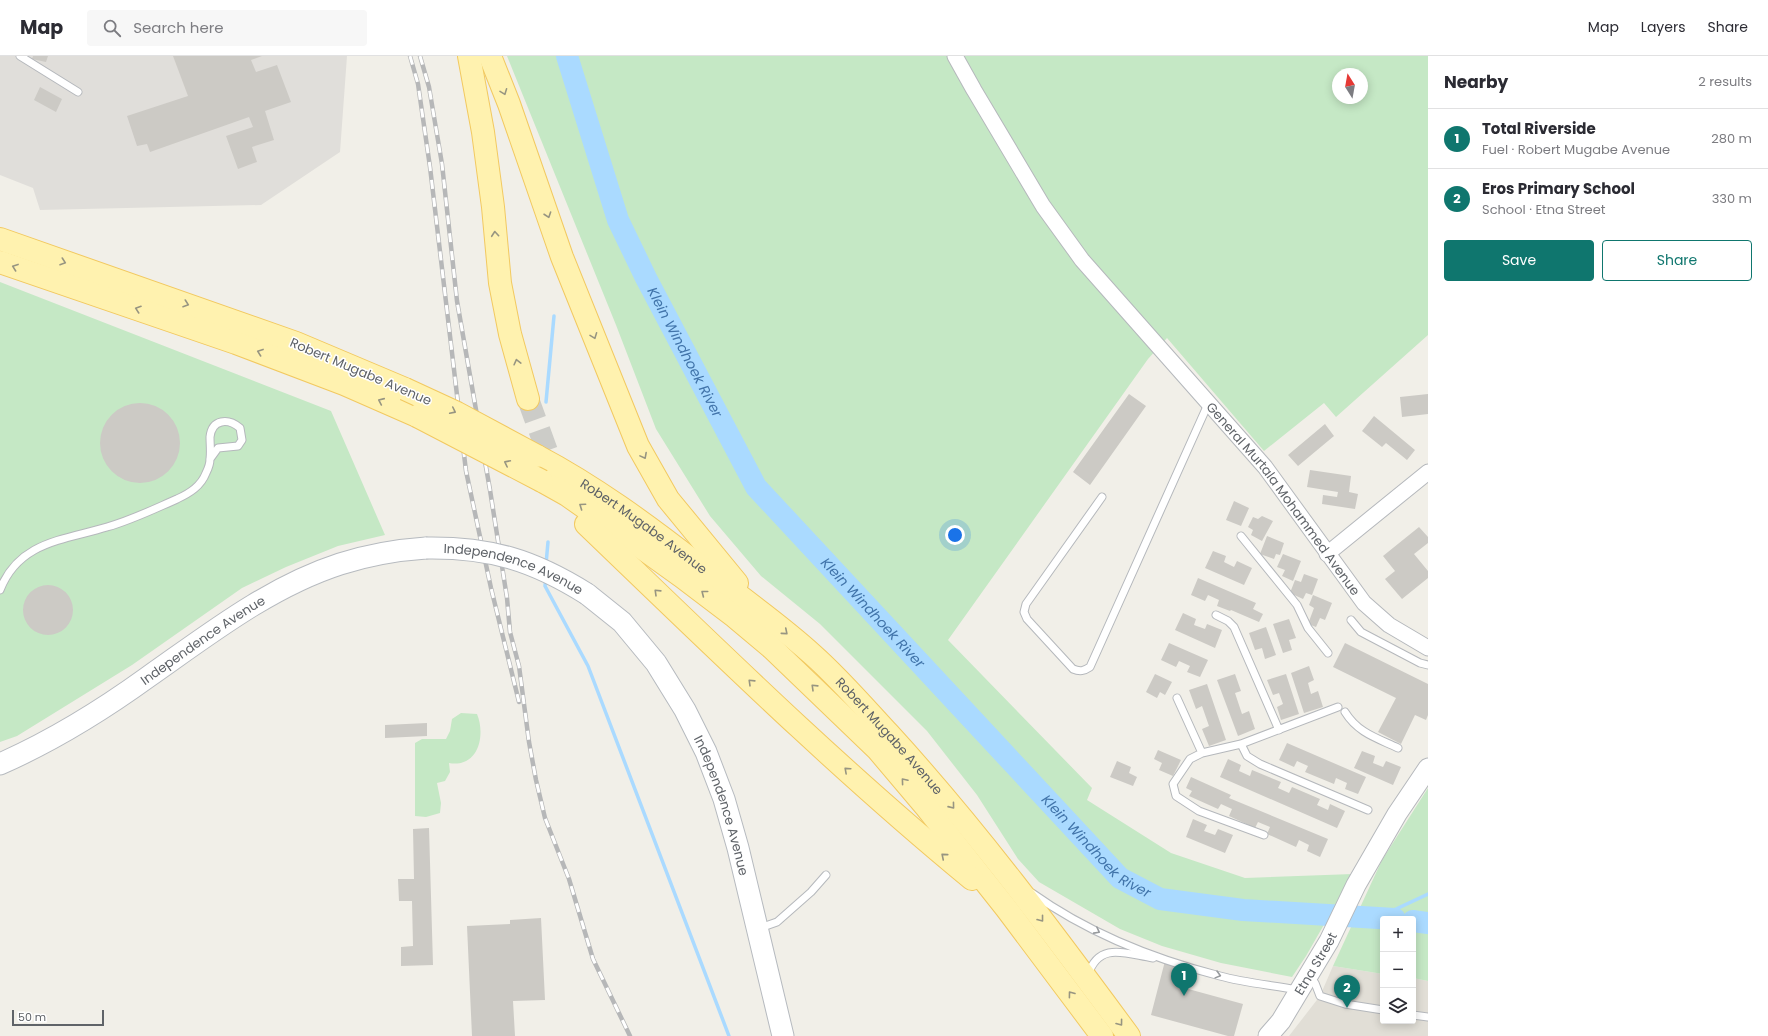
<!DOCTYPE html>
<meta charset="utf-8">
<style>
body{margin:0;font-family:Poppins,sans-serif;background:#f7f7f7;color:#2b2b33}
.controls{position:absolute;right:12px;bottom:12px;display:grid;overflow:hidden;border-radius:4px;box-shadow:0 2px 10px #0003}
.controls button{width:36px;height:36px;display:grid;place-items:center;padding:0;border:0;border-bottom:1px solid #e1e1e2;background:#fff;color:#2b2b33;font:20px sans-serif}
.compass{position:absolute;left:1332px;top:12px;width:36px;height:36px;border-radius:50%;background:#fff;box-shadow:0 2px 10px #0003;rotate:349deg}
.scale{position:absolute;left:12px;bottom:10px;width:92px;box-sizing:border-box;padding-left:4px;border:2px solid #5f6368;border-top:0;font-size:11px;line-height:14px;white-space:nowrap;color:#5f6368;-webkit-text-stroke:3px #fff;paint-order:stroke}
.you{position:absolute;left:955px;top:479px;width:14px;height:14px;margin:-10px;border:3px solid #fff;border-radius:50%;background:#1a73e8;box-shadow:0 0 0 6px #1a73e833}
.badge{display:grid;place-items:center;width:26px;height:26px;border-radius:50%;background:#0f766e;color:#fff;font-size:13px;font-weight:700}
.pin{position:absolute;translate:-50% -33px;filter:drop-shadow(0 1px 2px #0008)}
.pin::after{content:'';position:absolute;top:21px;width:14px;height:12px;background:inherit;clip-path:polygon(0 0,100% 0,50% 100%)}
.list{margin:0;padding:0;list-style:none}
h2{display:flex;justify-content:space-between;align-items:center;height:52px;margin:0;padding:0 16px;font-size:17px}
h2 small{font-size:13px;font-weight:400;color:#7c7c81}
.list li{display:grid;grid-template-columns:26px 1fr auto;gap:12px;align-items:center;box-sizing:border-box;height:60px;padding:0 16px;border-top:1px solid #e1e1e2}
.list b{display:block;font-size:15px;white-space:nowrap}
.list p{margin:0;font-size:13px;white-space:nowrap;color:#7c7c81}
.list em{font-size:13px;font-style:normal;color:#7c7c81}
.actions{display:flex;gap:8px;padding:12px 16px}
.actions a{flex:1;padding:9px 0;border:1px solid #0f766e;border-radius:4px;text-align:center;font-size:14px;color:#0f766e}
.actions .main{background:#0f766e;color:#fff}
.icon{flex:none;width:22px;height:22px;fill:none;stroke:currentColor;stroke-width:2;stroke-linecap:round;stroke-linejoin:round}
.map{position:relative;flex:none;width:1428px;height:980px;overflow:hidden}
header{display:flex;align-items:center;gap:24px;box-sizing:border-box;height:56px;padding:0 20px;background:#fff;border-bottom:1px solid #e1e1e2}
header strong{font-size:19px}
nav{display:flex;gap:22px;margin-inline-start:auto;font-size:14px}
.search{width:280px;height:36px;background:#f7f7f7;display:flex;align-items:center;gap:10px;box-sizing:border-box;padding:0 14px;border-radius:4px;color:#7c7c81;font-size:15px}
main{display:flex}
aside{flex:1;background:#fff}
.map>svg:first-child{display:block}
.industrial{fill:#e0deda}
.education{fill:#e1ded6}
.green{fill:#c5e8c5;fill-rule:evenodd}
.lines{fill:none;stroke-linecap:round;stroke-linejoin:round}
.stream{stroke:#aadaff;stroke-width:3.5}
.river{stroke:#aadaff;stroke-width:22}
.building{fill:#cccac5}
.primary-tunnel{stroke:#ccccc8;stroke-width:22;stroke-dasharray:22 11;stroke-linecap:butt}
.service-casing{stroke:#b5b8bc;stroke-width:9}
.minor-casing{stroke:#b5b8bc;stroke-width:17}
.tertiary-casing{stroke:#b5b8bc;stroke-width:21}
.secondary-casing{stroke:#b6babf;stroke-width:23}
.primary-casing{stroke:#f2c960;stroke-width:24}
.service{stroke:#fff;stroke-width:7}
.minor{stroke:#fff;stroke-width:15}
.tertiary{stroke:#fff;stroke-width:19}
.secondary{stroke:#fff;stroke-width:21}
.primary{stroke:#fff2af;stroke-width:22}
.rail-casing{stroke:#b6b7b8;stroke-width:4.5}
.rail{stroke:#fff;stroke-width:3;stroke-dasharray:9;stroke-linecap:butt}
.secondary-bridge-casing{stroke:#b6babf;stroke-width:23;stroke-linecap:butt}
.primary-bridge-casing{stroke:#f2c960;stroke-width:24;stroke-linecap:butt}
.secondary-bridge{stroke:#fff;stroke-width:21}
.primary-bridge{stroke:#fff2af;stroke-width:22}
.oneway{stroke:#979581}
.oneway2{stroke:#979a9d}
.labels{text-anchor:middle;stroke-width:3;stroke-linejoin:round;paint-order:stroke}
.street-label{font-size:13px;fill:#5f6368;stroke:#fff}
.water-label{font-size:14px;font-style:italic;fill:#4174aa;stroke:#fff}
</style>
<header>
<strong>Map</strong>
<div class="search"><svg class="icon" aria-label="search" viewBox="0 0 24 24"><circle cx="10" cy="10" r="6"/><path d="M15 15l6 6"/></svg>Search here</div>
<nav><a>Map</a><a>Layers</a><a>Share</a></nav>
</header>
<main>
<div class="map">
<svg width="1428" height="980" viewBox="0 0 1428 980">
<rect width="100%" height="100%" fill="#f1efe8"/>
<path class="industrial" d="M0,0H347L340,96L261,149L40,154L33,132L0,119Z"/>
<path class="education" d="M1333,910L1383,918V965H1413V922L1428,925V980H1289L1320,940Z"/>
<path class="green" d="M507,0H1428V279L1336,361L1324,347L1264,395L1167,282L1148,303L948,584L1092,732L1087,744L1171,797L1245,822L1353,818L1306,900L1292,921L1221,907L1162,890L1120,873L1039,826L1018,803L977,739L927,675L820,568L761,520L710,460L656,373L616,269ZM1338,18H1362V42H1338Z
M0,226L331,355L385,479L338,490L286,511L242,532L132,609L17,680L0,686Z
M461,657L477,658C486,680 478,712 449,707L450,716L445,725L437,727L441,747L440,757L426,761L415,760V687L422,683H446L450,675L452,663Z
M1428,732V925L1413,922V863H1383V918L1333,910L1382,804Z"/>
<g class="lines">
<path class="stream" d="M546,346L554,260
M546,508L548,486
M546,522L545,530L588,610L729,980
M1379,861L1428,838"/>
<g class="river">
<path id="s1" d="M567,0L618,164L646,222L756,431L1120,822L1160,843L1243,854L1395,863"/>
<path d="M1413,865L1428,867"/>
</g>
</g>
<path class="building" d="M33,0H48L46,6L32,3Z
M173,0H262L251,4L256,16L277,9L291,46L265,55L274,84L252,91L257,106L238,113L226,80L253,71L249,61L150,96L147,88L137,90L127,60L188,40Z
M40,31L62,43L56,56L34,44Z
M1129,338L1146,350L1090,429L1073,416Z
M1428,338V358L1402,361L1400,341Z
M100 387a40 40 0 1 1 80 0a40 40 0 1 1-80 0Z
M1374,360L1415,394L1407,404L1386,387L1382,391L1362,375Z
M1325,368L1334,380L1298,410L1288,399Z
M1310,414L1351,420L1349,436L1358,438L1355,453L1322,448L1323,439L1337,441L1338,436L1307,431Z
M1234,445L1249,452L1241,470L1226,464Z
M1262,460L1273,465L1262,485L1251,479L1253,474L1248,471L1253,461L1258,463Z
M1419,471L1428,481V487L1414,498L1428,515V522L1402,543L1385,523L1395,515L1383,500Z
M1267,480L1284,487L1280,499L1276,498L1274,503L1260,498Z
M1213,495L1226,500L1224,506L1234,511L1237,505L1252,512L1244,529L1205,512Z
M1283,498L1301,505L1293,525L1282,520L1285,514L1277,511Z
M1304,518L1318,523L1312,539L1306,537L1303,543L1290,537L1295,524L1301,526Z
M1198,522L1256,547L1253,553L1263,558L1259,566L1231,554L1230,555L1217,550L1219,544L1208,539L1205,545L1191,539Z
M23 554a25 25 0 1 1 50 0a25 25 0 1 1-50 0Z
M1313,539L1332,547L1325,564L1320,562L1316,571L1308,568L1314,552L1309,549Z
M1183,557L1196,563L1194,569L1205,573L1207,568L1222,574L1215,592L1175,574Z
M1289,563L1296,582L1289,584L1292,594L1283,597L1273,568Z
M1266,571L1276,599L1265,603L1262,592L1255,594L1249,577Z
M1169,587L1208,604L1200,621L1187,616L1190,610L1179,605L1176,611L1161,604Z
M1345,587L1428,628V659L1426,664L1415,659L1401,688L1378,676L1396,642L1333,611Z
M1309,610L1314,624L1308,627L1311,638L1318,635L1323,651L1304,657L1291,617Z
M1155,618L1172,626L1165,639L1160,636L1157,642L1146,636Z
M1235,618L1241,635L1235,637L1242,658L1249,655L1255,673L1238,680L1217,624Z
M1286,618L1299,658L1281,664L1277,651L1283,648L1279,637L1273,639L1267,624Z
M1207,628L1226,684L1209,690L1202,673L1209,670L1202,650L1196,653L1189,634Z
M427,667V680L385,682V669Z
M1287,687L1366,721L1358,738L1345,733L1347,727L1336,722L1334,728L1305,716L1308,710L1297,705L1294,711L1279,704Z
M1158,694L1181,704L1173,720L1159,714L1162,707L1154,703Z
M1362,695L1375,700L1373,707L1383,711L1386,705L1401,711L1393,729L1354,712Z
M1228,703L1241,709L1239,715L1250,720L1252,714L1281,726L1278,732L1289,737L1292,731L1320,743L1317,749L1328,754L1330,748L1345,755L1337,772L1220,721Z
M1117,705L1131,711L1129,717L1137,721L1133,730L1110,721Z
M1191,721L1231,739L1229,742L1328,783L1320,801L1307,795L1309,789L1299,784L1296,791L1267,778L1270,771L1258,766L1255,772L1229,760L1232,753L1221,748L1218,753L1189,740L1192,735L1186,732Z
M1193,763L1207,769L1204,775L1215,779L1218,773L1233,779L1225,797L1186,781Z
M429,772L433,909L401,910V891L413,890L412,845H399L398,823H414L413,773Z
M541,862L545,944L513,945L515,980H472L467,870L510,868V864Z
M1165,905L1186,910L1181,931L1243,948L1234,980H1228L1151,959Z"/>
<g class="lines">
<path class="primary-tunnel" d="M528,343L556,420"/>
<g class="service-casing">
<path id="service" d="M20,0L78,36
M1102,441L1026,548L1024,556L1027,563L1073,613C1080,616 1084,615 1090,611L1209,346
M1241,480L1297,549L1308,572L1328,597
M0,534C19,485 65,484 107,471C132,464 154,453 177,443C190,437 201,430 206,417C208,413 210,407 210,403C211,396 210,388 210,381C212,363 228,362 240,372L242,384L238,390L218,392L210,403
M1216,559L1228,565L1234,571L1279,674
M1351,564L1361,576L1420,607L1428,609
M1177,642L1202,697
M1345,656C1358,677 1377,682 1398,692
M1241,688L1247,700L1260,708L1368,754
M1264,779L1199,755L1176,740L1173,728L1190,703L1202,697L1241,688L1338,651
M1032,837C1088,877 1154,903 1220,920C1245,927 1272,929 1298,934
M760,872L777,866L811,836L826,819
M1088,919C1099,885 1126,898 1153,902
M1315,927L1320,940L1345,948L1383,954
M1413,959L1428,961"/>
</g>
<g class="minor-casing">
<g id="minor">
<path id="s2" d="M955,0L974,34L1043,150L1082,204L1265,411L1364,547L1389,569L1428,592"/>
<path d="M1327,498L1428,416"/>
</g>
</g>
<g class="tertiary-casing">
<g id="tertiary">
<path id="s3" d="M1268,980L1281,965L1329,885L1356,829L1397,758L1428,712"/>
</g>
</g>
<g class="secondary-casing">
<g id="secondary">
<path id="s4" d="M587,538L622,566L656,607L685,654L706,696L724,743L738,792L783,980"/>
<path id="s5" d="M0,708C52,685 101,655 148,621C208,579 269,531 340,508C368,499 397,494 426,492"/>
</g>
</g>
<g class="primary-casing">
<g id="primary">
<path d="M469,0L483,76L493,151L500,227L510,278L528,343"/>
<path d="M490,0L509,48L562,201L638,390L668,443L737,527"/>
<path d="M0,183L296,287L405,333"/>
<path d="M0,206L236,287L344,328L417,360"/>
<path id="s6" d="M537,400C594,430 647,469 697,508C736,538 777,566 813,599C840,623 864,651 889,678C976,773 1053,877 1129,980"/>
<path d="M542,425L567,439L614,472L681,520L735,561L773,593L877,693L926,751L1006,852L1102,980"/>
<path d="M586,468C712,589 837,712 972,823"/>
</g>
</g>
<use href="#service" class="service"/>
<use href="#minor" class="minor"/>
<use href="#tertiary" class="tertiary"/>
<use href="#secondary" class="secondary"/>
<use href="#primary" class="primary"/>
<g class="rail-casing">
<path id="rail" d="M410,0L418,28L430,111L466,415L491,532L519,646
M420,0L429,31L442,108L457,245L490,434L507,542L510,576L519,610L529,686L536,724L545,762L569,823L593,903L630,980"/>
</g>
<use href="#rail" class="rail"/>
<g class="secondary-bridge-casing">
<g id="secondary-bridge">
<path id="s7" d="M426,492C490,491 533,504 587,538"/>
</g>
</g>
<g class="primary-bridge-casing">
<path id="primary-bridge" d="M405,333L457,357L537,400
M417,360L542,425"/>
</g>
<use href="#secondary-bridge" class="secondary-bridge"/>
<use href="#primary-bridge" class="primary-bridge"/>
</g>
<defs><path id="oneway-chevron" d="M-2-3.5L2.5 0L-2 3.5" fill="none" stroke-width="1.6" stroke-linecap="round" stroke-linejoin="round"/></defs>
<g class="oneway">
<use href="#oneway-chevron" transform="translate(504 36) rotate(69)"/>
<use href="#oneway-chevron" transform="translate(548 159) rotate(71)"/>
<use href="#oneway-chevron" transform="translate(495 178) rotate(-95)"/>
<use href="#oneway-chevron" transform="translate(63 206) rotate(19)"/>
<use href="#oneway-chevron" transform="translate(15 211) rotate(-160)"/>
<use href="#oneway-chevron" transform="translate(186 248) rotate(19)"/>
<use href="#oneway-chevron" transform="translate(138 253) rotate(-161)"/>
<use href="#oneway-chevron" transform="translate(594 280) rotate(69)"/>
<use href="#oneway-chevron" transform="translate(260 296) rotate(-160)"/>
<use href="#oneway-chevron" transform="translate(517 306) rotate(-104)"/>
<use href="#oneway-chevron" transform="translate(381 345) rotate(-156)"/>
<use href="#oneway-chevron" transform="translate(453 355) rotate(26)"/>
<use href="#oneway-chevron" transform="translate(644 400) rotate(62)"/>
<use href="#oneway-chevron" transform="translate(507 407) rotate(-153)"/>
<use href="#oneway-chevron" transform="translate(582 450) rotate(-145)"/>
<use href="#oneway-chevron" transform="translate(657 536) rotate(-136)"/>
<use href="#oneway-chevron" transform="translate(704 537) rotate(-142)"/>
<use href="#oneway-chevron" transform="translate(785 576) rotate(40)"/>
<use href="#oneway-chevron" transform="translate(751 626) rotate(-136)"/>
<use href="#oneway-chevron" transform="translate(814 631) rotate(-136)"/>
<use href="#oneway-chevron" transform="translate(847 714) rotate(-138)"/>
<use href="#oneway-chevron" transform="translate(904 725) rotate(-130)"/>
<use href="#oneway-chevron" transform="translate(952 750) rotate(51)"/>
<use href="#oneway-chevron" transform="translate(944 800) rotate(-140)"/>
<use href="#oneway-chevron" transform="translate(1041 863) rotate(52)"/>
<use href="#oneway-chevron" transform="translate(1071 938) rotate(-127)"/>
<use href="#oneway-chevron" transform="translate(1120 967) rotate(53)"/>
</g>
<g class="oneway2">
<use href="#oneway-chevron" transform="translate(1097 875) rotate(28)"/>
<use href="#oneway-chevron" transform="translate(1218 919) rotate(15)"/>
</g>
<g class="labels">
<g class="street-label">
<text transform="translate(361 315) rotate(23)" y="5">Robert Mugabe Avenue</text>
<text dy="5" stroke="none"><textPath href="#s2" startOffset="553">General Murtala Mohammed Avenue</textPath></text>
<text dy="5" stroke="none"><textPath href="#s6" startOffset="128">Robert Mugabe Avenue</textPath></text>
<text dy="5" stroke="none"><textPath href="#s7" startOffset="91">Independence Avenue</textPath></text>
<text dy="5" stroke="none"><textPath href="#s5" startOffset="238">Independence Avenue</textPath></text>
<text dy="5" stroke="none"><textPath href="#s6" startOffset="452">Robert Mugabe Avenue</textPath></text>
<text dy="5" stroke="none"><textPath href="#s4" startOffset="256">Independence Avenue</textPath></text>
<text dy="5" stroke="none"><textPath href="#s3" startOffset="87">Etna Street</textPath></text>
</g>
<g class="water-label">
<text dy="5" stroke="none"><textPath href="#s1" startOffset="320">Klein Windhoek River</textPath></text>
<text dy="5" stroke="none"><textPath href="#s1" startOffset="644">Klein Windhoek River</textPath></text>
<text dy="5" stroke="none"><textPath href="#s1" startOffset="968">Klein Windhoek River</textPath></text>
</g>
</g>
</svg>
<div class="controls">
<button>+</button>
<button>−</button>
<button><svg class="icon" aria-label="layers" viewBox="0 0 24 24"><path d="M12 4l9 5-9 5-9-5zM3 14l9 5 9-5"/></svg></button>
</div>
<svg class="compass" viewBox="-18 -18 36 36"><path d="M0-13l5 13h-10z" fill="#e53935"/><path d="M0 13l5-13h-10z" fill="#7c7c81"/></svg>
<div class="scale">50 m</div>
<div class="you"></div>
<div class="pin badge" style="left:1184px;top:940px">1</div>
<div class="pin badge" style="left:1347px;top:952px">2</div>
</div>
<aside>
<h2>Nearby<small>2 results</small></h2>
<ul class="list">
<li><span class="badge">1</span><div><b>Total Riverside</b><p>Fuel · Robert Mugabe Avenue</p></div><em>280 m</em></li>
<li><span class="badge">2</span><div><b>Eros Primary School</b><p>School · Etna Street</p></div><em>330 m</em></li>
</ul>
<div class="actions"><a class="main">Save</a><a>Share</a></div>
</aside>
</main>
